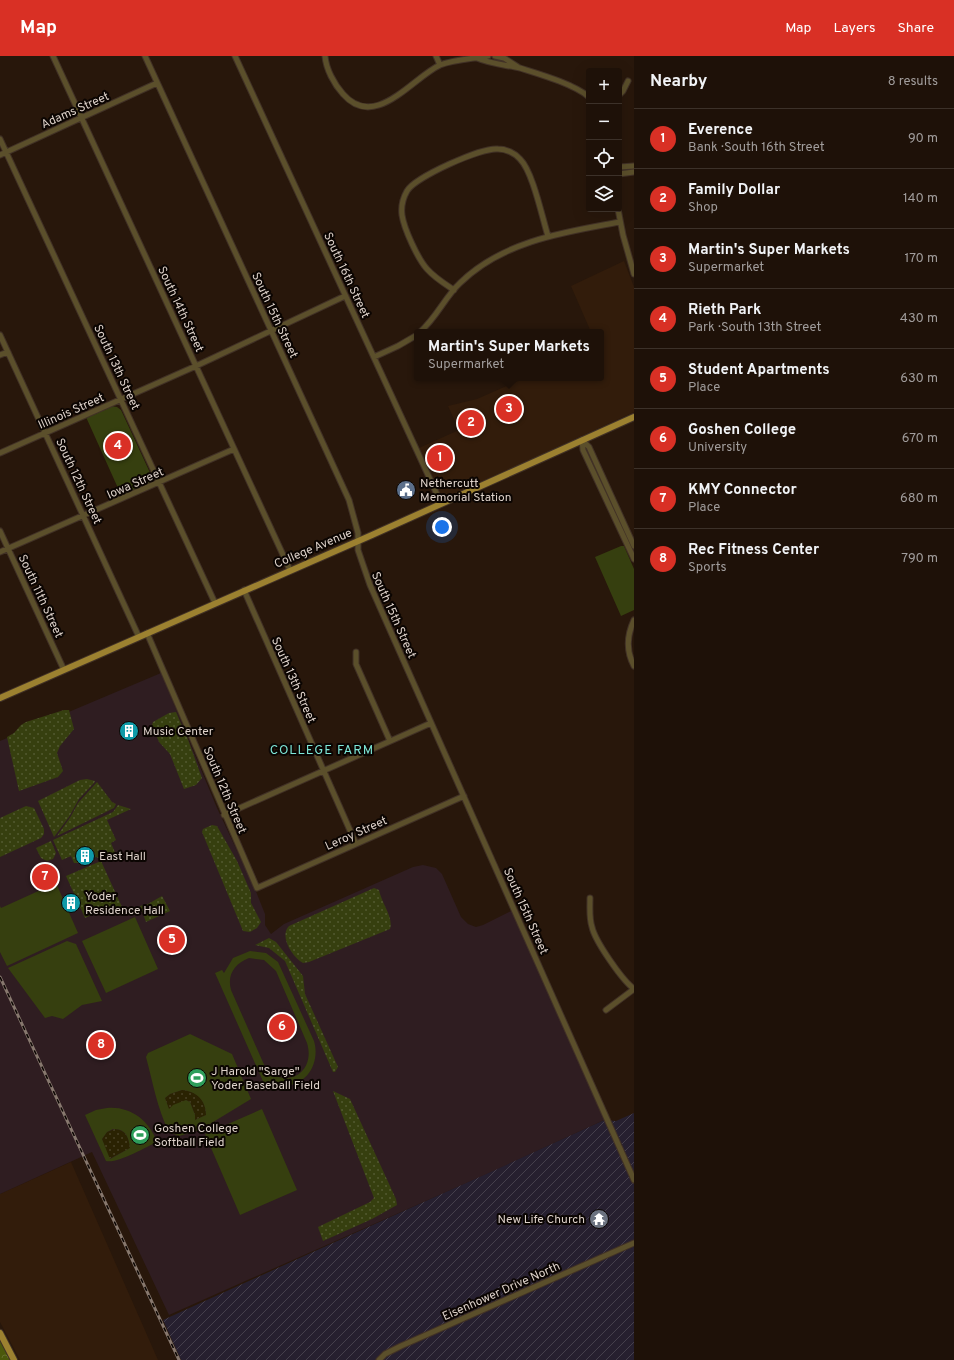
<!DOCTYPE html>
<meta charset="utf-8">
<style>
body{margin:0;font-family:Overpass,sans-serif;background:#261a12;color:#f1f3f6}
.controls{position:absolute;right:12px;top:12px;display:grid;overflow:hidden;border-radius:4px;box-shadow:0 4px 16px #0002}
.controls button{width:36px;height:36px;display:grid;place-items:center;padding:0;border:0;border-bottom:1px solid #3c3129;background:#1e1108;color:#f1f3f6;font:20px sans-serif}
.you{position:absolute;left:442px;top:471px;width:14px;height:14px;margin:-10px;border:3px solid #fff;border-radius:50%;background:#1a73e8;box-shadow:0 0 0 6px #1a73e833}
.badge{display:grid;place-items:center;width:26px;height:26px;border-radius:50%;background:#d93025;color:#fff;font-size:13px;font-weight:700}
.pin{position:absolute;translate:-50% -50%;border:2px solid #fff;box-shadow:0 1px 4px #0006}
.popup{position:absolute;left:414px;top:273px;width:190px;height:52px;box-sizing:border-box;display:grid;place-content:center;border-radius:4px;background:#1e1108;filter:drop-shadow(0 1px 3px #0005);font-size:13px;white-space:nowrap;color:#a19d9c}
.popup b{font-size:15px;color:#f1f3f6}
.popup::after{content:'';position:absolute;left:50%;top:100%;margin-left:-8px;border:8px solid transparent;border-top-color:#1e1108}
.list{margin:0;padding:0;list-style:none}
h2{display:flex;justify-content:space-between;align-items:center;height:52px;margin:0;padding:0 16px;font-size:17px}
h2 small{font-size:13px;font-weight:400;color:#a19d9c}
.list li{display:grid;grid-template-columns:26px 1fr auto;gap:12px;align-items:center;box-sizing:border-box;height:60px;padding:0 16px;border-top:1px solid #3c3129}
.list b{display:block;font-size:15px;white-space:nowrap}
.list p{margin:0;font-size:13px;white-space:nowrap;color:#a19d9c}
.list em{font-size:13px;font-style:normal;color:#a19d9c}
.icon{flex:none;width:22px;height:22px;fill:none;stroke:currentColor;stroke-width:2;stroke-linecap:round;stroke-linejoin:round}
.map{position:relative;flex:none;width:634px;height:1304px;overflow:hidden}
header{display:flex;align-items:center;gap:24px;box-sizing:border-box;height:56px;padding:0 20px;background:#d93025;color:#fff}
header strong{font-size:19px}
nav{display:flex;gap:22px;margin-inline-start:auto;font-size:14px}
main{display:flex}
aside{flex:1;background:#1e1108}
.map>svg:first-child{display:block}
.built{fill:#321c0b}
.industrial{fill:url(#industrial-furrows)}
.education{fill:#2f1d21}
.grass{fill:url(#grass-dots)}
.forest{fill:url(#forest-crowns)}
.sand{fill:url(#sand-dots)}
.park{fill:#363f0f;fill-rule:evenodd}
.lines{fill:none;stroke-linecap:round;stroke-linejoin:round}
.minor-casing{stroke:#413126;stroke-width:7}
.major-casing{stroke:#413126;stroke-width:8}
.minor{stroke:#5b4f2b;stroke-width:5}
.major{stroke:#9c8130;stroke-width:6}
.rail-casing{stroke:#87786e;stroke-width:3}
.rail{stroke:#0b0502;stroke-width:1.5;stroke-dasharray:4.5;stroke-linecap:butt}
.labels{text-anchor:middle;stroke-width:4;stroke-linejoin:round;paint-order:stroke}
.street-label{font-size:12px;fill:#ded2ca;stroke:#0b0502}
.poi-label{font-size:12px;fill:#ded2ca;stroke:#0b0502;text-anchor:start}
.neighbourhood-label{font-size:13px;letter-spacing:1px;fill:#7ee7d8;stroke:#0b0502}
</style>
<header>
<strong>Map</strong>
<nav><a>Map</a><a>Layers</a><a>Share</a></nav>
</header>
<main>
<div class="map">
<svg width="634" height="1304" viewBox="0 0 634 1304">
<defs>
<pattern id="industrial-furrows" width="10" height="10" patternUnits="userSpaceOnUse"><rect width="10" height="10" fill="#261f2f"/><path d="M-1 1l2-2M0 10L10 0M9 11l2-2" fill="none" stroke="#453f4c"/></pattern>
<pattern id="grass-dots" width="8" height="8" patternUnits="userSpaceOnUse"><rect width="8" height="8" fill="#363f0f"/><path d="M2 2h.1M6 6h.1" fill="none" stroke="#535a31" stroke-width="1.8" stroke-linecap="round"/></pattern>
<pattern id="forest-crowns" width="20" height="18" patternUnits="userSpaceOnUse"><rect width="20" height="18" fill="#4b580b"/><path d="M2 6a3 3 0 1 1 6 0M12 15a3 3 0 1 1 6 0" fill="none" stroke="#646f2d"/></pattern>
<pattern id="sand-dots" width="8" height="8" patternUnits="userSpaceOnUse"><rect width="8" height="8" fill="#2a2202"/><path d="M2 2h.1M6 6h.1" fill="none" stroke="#484126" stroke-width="1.8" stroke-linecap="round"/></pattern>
</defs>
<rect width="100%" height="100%" fill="#28170b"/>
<path class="built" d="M624,205L634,231V356L446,442L441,440L419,392L459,374L448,350L477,343L525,322H601V276H591L571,230Z
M71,1106L158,1304H20L0,1266V1138Z"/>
<path class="industrial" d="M634,1057V1304H181L163,1264L604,1064L616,1065Z"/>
<path class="education" d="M161,617L217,752L255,833L265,858V869L271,878L284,868L413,811L423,809L436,812L442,818L461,861L468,868L476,871L483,869L513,854L604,1064L493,1115L169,1259L92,1096L0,1138V685Z"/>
<path class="grass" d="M64,654H69L74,673L60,690L57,697L63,715L58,721L19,735L7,681L14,677L21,669L26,666Z
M176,656L182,670L181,673L186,678L202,722L196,729L184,733L170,698L159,686L152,669L153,666L169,657Z
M87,723L95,725L94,727L79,743L69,761L54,781L38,745L80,724Z
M97,726L112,746L116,748L114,752L57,780L71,760L78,747Z
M118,749L131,753L107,764L116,784L111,787L116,799L103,804L96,801L81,807H74L71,800L62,804L53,784L113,756Z
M26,750L34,752L44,773V778L41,782L0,801V762Z
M212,769L217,770L237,805L251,837V847L261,866L257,872L250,876L243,875L202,776L203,773Z
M51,785L56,797L53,803L47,805L41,802L36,792Z
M101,805L122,851L115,854L100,855L85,862L66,820Z
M374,832L379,834C381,846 394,862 390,873L309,906L303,907C292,901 279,880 289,870Z
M162,840L170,855L146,866L140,850L148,848Z
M269,882L276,886L303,920L305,938L338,1011L335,1016H333L285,905L269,892L255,889Z
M333,1035L350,1043L396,1143L397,1149L372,1163L323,1185L318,1171L370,1146L374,1142Z"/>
<path class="forest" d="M0,1277L14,1304H0Z"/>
<path class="sand" d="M182,1034C197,1035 206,1044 206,1059L195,1064V1059L190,1046L186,1044L169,1054L165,1042L170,1038Z
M115,1073C126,1074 129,1082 130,1092L109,1103L102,1083L107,1076Z"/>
<path class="park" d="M111,350L117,351L121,354L152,421L148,429L122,441L86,361Z
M621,490H624L634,513V554L621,560L595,501Z
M56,827L78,877L7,910L0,896V850L1,852Z
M135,861L158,913L106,937L82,885Z
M67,885L76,888L102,945L82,949L63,963L52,960L45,962L8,912Z
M250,895L266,897L278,906L314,985C322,1012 299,1039 271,1026L272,1029L266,1032L215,917L222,914L224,917L233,902ZM249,902L264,904L276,915L307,987C316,1016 287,1034 266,1013L231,934C227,919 234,908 249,902Z
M190,978L232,998L251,1043L200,1074L179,1080L169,1076C157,1052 153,1027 146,1001L148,997ZM182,1034C196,1035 206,1044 206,1059L195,1064V1059L190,1046L186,1044L173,1049L169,1053L165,1042L170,1038Z
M107,1052C130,1050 149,1064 157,1086C146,1091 117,1108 106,1105L85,1059L96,1054ZM113,1073C125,1072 129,1081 130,1092L110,1103L102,1083L107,1076Z
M262,1053L297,1134L240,1159L205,1078Z"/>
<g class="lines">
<g class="minor-casing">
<path id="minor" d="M53,0L290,514
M145,0L349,444L358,477V494L370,529L634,1124
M235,0L441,447
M325,0C326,13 334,28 343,38C375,75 412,22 440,9C456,3 472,3 488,0
M436,0L440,9
M495,0L504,2L518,11
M477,2C491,8 506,9 520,12C539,18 574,28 589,41
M619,39L623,35L628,25
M0,83L215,547
M0,99L157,27
M619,111L634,110
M619,118L634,116
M618,153L623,179L634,218
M454,234C445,228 435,222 427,213C418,203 404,173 402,159C401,151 403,142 407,135C415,121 482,91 498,93C506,93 515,97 520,103C533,116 542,161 548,180
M420,276C437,261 445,241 460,227C503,185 564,176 620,166
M0,279L139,581
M0,299L8,296
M374,301L398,290L417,279
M582,384L583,394L634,503
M582,384L589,391L634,490
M0,397L196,310L345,240
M0,475L64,614
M0,496L234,393
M244,534L356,788
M634,564C627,579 626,595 634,610
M147,577L257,832L464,740
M356,596V608L390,685
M224,759L431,667
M590,842C590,852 589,862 592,871C595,885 622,924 634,933
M606,954L634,933
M379,1304L385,1298L401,1290L634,1187"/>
</g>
<g class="major-casing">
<path id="major" d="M0,642L372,479L634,361
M0,1277L14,1304"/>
</g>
<use href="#minor" class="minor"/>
<use href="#major" class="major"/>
<g class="rail-casing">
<path id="rail" d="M0,921L179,1304"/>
</g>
<use href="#rail" class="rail"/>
</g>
<defs>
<g id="civic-disc" transform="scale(1)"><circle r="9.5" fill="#5c6f8a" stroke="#0b0502"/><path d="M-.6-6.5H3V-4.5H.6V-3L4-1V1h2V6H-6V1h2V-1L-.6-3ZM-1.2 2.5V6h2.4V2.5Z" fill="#fff"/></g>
<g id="building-disc" transform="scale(1)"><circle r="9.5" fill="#0f9aa8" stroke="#0b0502"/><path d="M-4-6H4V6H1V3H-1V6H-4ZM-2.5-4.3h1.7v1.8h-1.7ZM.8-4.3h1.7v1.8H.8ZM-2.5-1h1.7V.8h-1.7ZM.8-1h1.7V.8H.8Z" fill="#fff"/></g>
<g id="stadium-disc" transform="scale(1)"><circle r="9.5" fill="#2e9e5b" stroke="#0b0502"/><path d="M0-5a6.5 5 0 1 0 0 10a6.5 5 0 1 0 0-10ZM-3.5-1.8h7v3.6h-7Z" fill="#fff"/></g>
<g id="temple-disc" transform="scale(1)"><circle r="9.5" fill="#6b7280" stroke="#0b0502"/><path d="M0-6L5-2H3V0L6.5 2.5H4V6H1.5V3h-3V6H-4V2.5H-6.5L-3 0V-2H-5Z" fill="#fff"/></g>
</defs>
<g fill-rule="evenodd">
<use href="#civic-disc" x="406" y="434"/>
<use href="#building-disc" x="129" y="675"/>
<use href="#building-disc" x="85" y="800"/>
<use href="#building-disc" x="71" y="847"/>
<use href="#stadium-disc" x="197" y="1022"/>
<use href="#stadium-disc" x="140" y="1079"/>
<use href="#temple-disc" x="599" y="1163"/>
</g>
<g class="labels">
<g class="street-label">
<text transform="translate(75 54) rotate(-24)" y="4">Adams Street</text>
<text transform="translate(347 219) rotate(65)" y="4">South 16th Street</text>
<text transform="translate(181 253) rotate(65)" y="4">South 14th Street</text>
<text transform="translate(275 259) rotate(65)" y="4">South 15th Street</text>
<text transform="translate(117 311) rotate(65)" y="4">South 13th Street</text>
<text transform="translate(71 355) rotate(-24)" y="4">Illinois Street</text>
<text transform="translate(79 425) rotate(65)" y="4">South 12th Street</text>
<text transform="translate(135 427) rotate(-24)" y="4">Iowa Street</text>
<text transform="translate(313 492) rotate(-23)" y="4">College Avenue</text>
<text transform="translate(41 540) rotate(65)" y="4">South 11th Street</text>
<text transform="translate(394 559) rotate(66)" y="4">South 15th Street</text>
<text transform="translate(294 624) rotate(66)" y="4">South 13th Street</text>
<text transform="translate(225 734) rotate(67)" y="4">South 12th Street</text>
<text transform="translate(356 777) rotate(-24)" y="4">Leroy Street</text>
<text transform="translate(526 855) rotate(66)" y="4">South 15th Street</text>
<text transform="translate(501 1235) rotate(-24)" y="4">Eisenhower Drive North</text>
</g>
<g class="poi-label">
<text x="420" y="431">Nethercutt<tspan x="420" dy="14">Memorial Station</tspan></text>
<text x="143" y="679">Music Center</text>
<text x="99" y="804">East Hall</text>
<text x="85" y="844">Yoder<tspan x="85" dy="14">Residence Hall</tspan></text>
<text x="211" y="1019">J Harold "Sarge"<tspan x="211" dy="14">Yoder Baseball Field</tspan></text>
<text x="154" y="1076">Goshen College<tspan x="154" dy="14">Softball Field</tspan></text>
<text x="585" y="1167" text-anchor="end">New Life Church</text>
</g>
<g class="neighbourhood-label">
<text x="322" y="698">COLLEGE FARM</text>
</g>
</g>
</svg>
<div class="controls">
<button>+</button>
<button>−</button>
<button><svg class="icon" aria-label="locate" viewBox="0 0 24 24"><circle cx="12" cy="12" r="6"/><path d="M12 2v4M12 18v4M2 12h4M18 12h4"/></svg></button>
<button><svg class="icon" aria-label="layers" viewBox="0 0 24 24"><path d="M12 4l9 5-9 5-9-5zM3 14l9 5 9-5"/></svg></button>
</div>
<div class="you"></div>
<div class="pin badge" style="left:440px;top:402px">1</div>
<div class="pin badge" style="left:471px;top:367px">2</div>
<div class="pin badge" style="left:509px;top:353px">3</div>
<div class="popup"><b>Martin's Super Markets</b>Supermarket</div>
<div class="pin badge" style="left:118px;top:390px">4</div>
<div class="pin badge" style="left:172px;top:884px">5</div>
<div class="pin badge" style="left:282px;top:971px">6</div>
<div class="pin badge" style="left:45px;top:821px">7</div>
<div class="pin badge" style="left:101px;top:989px">8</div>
</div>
<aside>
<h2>Nearby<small>8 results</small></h2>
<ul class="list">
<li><span class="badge">1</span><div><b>Everence</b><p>Bank · South 16th Street</p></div><em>90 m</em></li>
<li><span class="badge">2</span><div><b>Family Dollar</b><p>Shop</p></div><em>140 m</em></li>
<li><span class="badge">3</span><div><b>Martin's Super Markets</b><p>Supermarket</p></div><em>170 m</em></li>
<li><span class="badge">4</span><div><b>Rieth Park</b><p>Park · South 13th Street</p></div><em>430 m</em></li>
<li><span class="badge">5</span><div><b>Student Apartments</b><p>Place</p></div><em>630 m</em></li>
<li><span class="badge">6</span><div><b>Goshen College</b><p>University</p></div><em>670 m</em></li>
<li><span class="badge">7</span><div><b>KMY Connector</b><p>Place</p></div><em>680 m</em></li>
<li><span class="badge">8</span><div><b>Rec Fitness Center</b><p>Sports</p></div><em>790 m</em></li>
</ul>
</aside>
</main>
